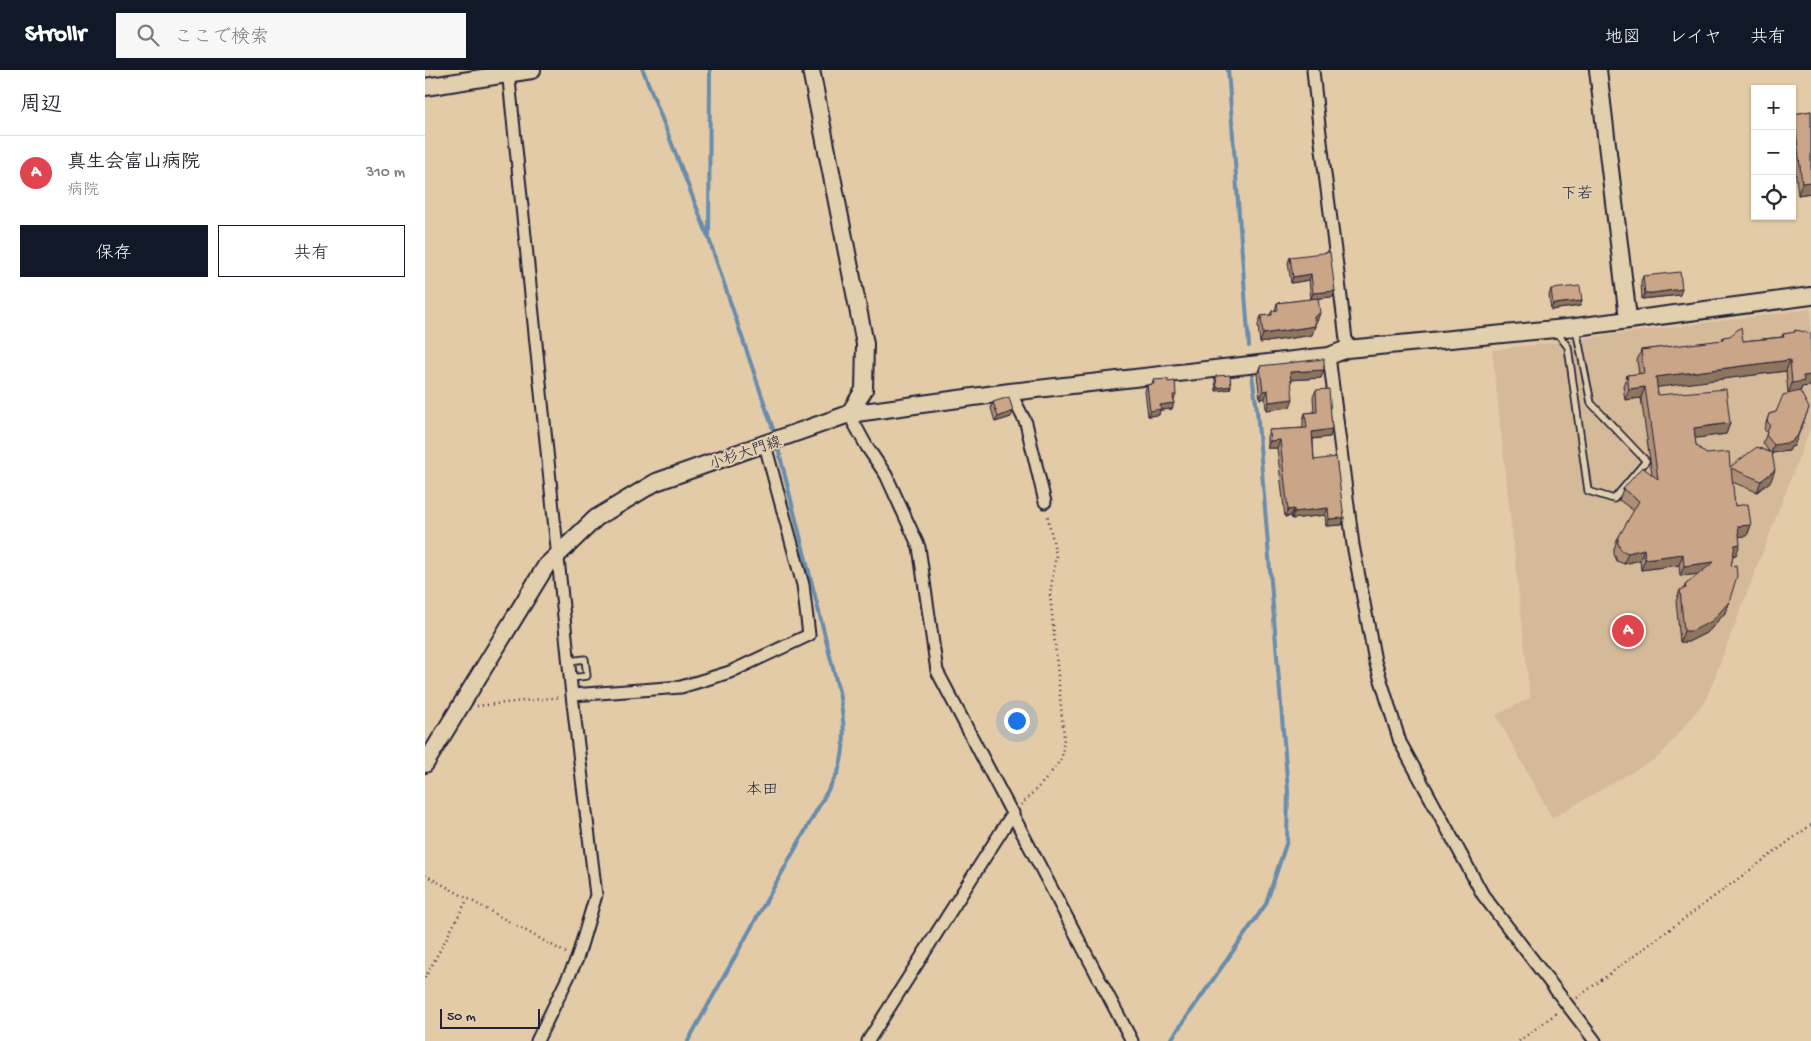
<!DOCTYPE html>
<html lang="ja">
<meta charset="utf-8">
<style>
body{margin:0;font-family:"Gochi Hand","Klee One",sans-serif;background:#f7f7f7;color:#2b2b33}
.controls{position:absolute;right:15px;top:15px;display:grid;overflow:hidden;border-radius:0px;box-shadow:0 1px 4px #0004}
.controls button{width:45px;height:45px;display:grid;place-items:center;padding:0;border:0;border-bottom:1px solid #e1e1e2;background:#fff;color:#2b2b33;font:25px sans-serif}
.scale{position:absolute;left:15px;bottom:12px;width:100px;box-sizing:border-box;padding-left:5px;border:2px solid #22223b;border-top:0;font-size:14px;line-height:18px;white-space:nowrap;color:#22223b;-webkit-text-stroke:4px #e2cfad;paint-order:stroke}
.you{position:absolute;left:591px;top:650px;width:18px;height:18px;margin:-12px;border:4px solid #fff;border-radius:50%;background:#1a73e8;box-shadow:0 0 0 8px #1a73e833}
.badge{display:grid;place-items:center;width:32px;height:32px;border-radius:50%;background:#111827;color:#fff;font-size:16px;font-weight:700}
.pin{position:absolute;translate:-50% -50%;border:2px solid #fff;box-shadow:0 1px 5px #0006}
.list{margin:0;padding:0;list-style:none}
h2{display:flex;justify-content:space-between;align-items:center;height:65px;margin:0;padding:0 20px;font-size:21px}
h2 small{font-size:16px;font-weight:400;color:#7c7c81}
.list li{display:grid;grid-template-columns:32px 1fr auto;gap:15px;align-items:center;box-sizing:border-box;height:75px;padding:0 20px;border-top:1px solid #e1e1e2}
.list b{display:block;font-size:19px;white-space:nowrap}
.list p{margin:0;font-size:16px;white-space:nowrap;color:#7c7c81}
.list em{font-size:16px;font-style:normal;color:#7c7c81}
.actions{display:flex;gap:10px;padding:15px 20px}
.actions a{flex:1;padding:11px 0;border:1px solid #111827;border-radius:0px;text-align:center;font-size:18px;color:#111827}
.actions .main{background:#111827;color:#fff}
.icon{flex:none;width:28px;height:28px;fill:none;stroke:currentColor;stroke-width:2;stroke-linecap:round;stroke-linejoin:round}
.map{position:relative;flex:none;width:1386px;height:971px;overflow:hidden}
header{display:flex;align-items:center;gap:30px;box-sizing:border-box;height:70px;padding:0 25px;background:#111827;color:#fff}
header strong{font-size:24px}
nav{display:flex;gap:28px;margin-inline-start:auto;font-size:18px}
.search{width:350px;height:45px;background:#f7f7f7;display:flex;align-items:center;gap:12px;box-sizing:border-box;padding:0 18px;border-radius:0px;color:#7c7c81;font-size:19px}
main{display:flex}
aside{flex:1;background:#fff}
.map>svg:first-child{display:block}
.built{fill:#d5ba9a}
.lines{fill:none;stroke-linecap:round;stroke-linejoin:round}
.stream{stroke:#688dac;stroke-width:4}
.lane-casing{stroke:#22223b;stroke-width:9}
.street-casing{stroke:#22223b;stroke-width:15}
.secondary-casing{stroke:#22223b;stroke-width:20}
.path{stroke:#22223b;stroke-width:2.5;stroke-dasharray:1 4;stroke-linecap:butt}
.lane{stroke:#e2cfad;stroke-width:5.5}
.street{stroke:#e2cfad;stroke-width:11}
.secondary{stroke:#e2cfad;stroke-width:16}
.wall{fill:#ae8e75;stroke:#22223b;fill-rule:evenodd}
.shaded-wall{fill:#8d745f;stroke:#22223b}
.building{fill:#caa588;stroke:#22223b}
.labels{text-anchor:middle;stroke-width:4;stroke-linejoin:round;paint-order:stroke}
.street-label{font-size:15px;fill:#22223b;stroke:#e2cfad}
.neighbourhood-label{font-size:16px;fill:#22223b;stroke:#e2cfad}
</style>
<header>
<strong>Strollr</strong>
<div class="search"><svg class="icon" aria-label="search" viewBox="0 0 24 24"><circle cx="10" cy="10" r="6"/><path d="M15 15l6 6"/></svg>ここで検索</div>
<nav><a>地図</a><a>レイヤ</a><a>共有</a></nav>
</header>
<main>
<aside>
<h2>周辺<small></small></h2>
<ul class="list">
<li><span class="badge" style="background:#e0444e">A</span><div><b>真生会富山病院</b><p>病院</p></div><em>310 m</em></li>
</ul>
<div class="actions"><a class="main">保存</a><a>共有</a></div>
</aside>
<div class="map">
<svg width="1386" height="971" viewBox="0 0 1386 971">
<rect width="100%" height="100%" fill="#e3cba8"/>
<filter id="ink" filterUnits="userSpaceOnUse"><feTurbulence type="fractalNoise" baseFrequency=".02" numOctaves="2"/><feDisplacementMap in="SourceGraphic" scale="10" xChannelSelector="R" yChannelSelector="G"/><feConvolveMatrix kernelMatrix="1 2 1 2 8 2 1 2 1" color-interpolation-filters="sRGB"/></filter>
<g filter="url(#ink)">
<path class="built" d="M1386,239V356L1281,630L1235,686L1127,748L1071,645L1105,628L1067,280Z"/>
<g class="lines">
<path class="stream" d="M218,0L284,169L350,365
M803,0L824,276
M284,167L285,0
M263,971L413,702C422,675 419,650 414,622L352,374
M745,971L841,834L862,771L863,721L832,340L827,305"/>
<g class="lane-casing">
<path id="lane" d="M1132,260L1133,264L1143,277L1163,421L1189,429L1221,391L1166,333L1151,259
M144,591L160,589L162,606L146,608"/>
</g>
<g class="street-casing">
<path id="street" d="M83,0L147,625L171,825L152,889L112,971
M888,0C897,93 912,186 922,279
M904,286L928,475L950,591L975,672L1058,825L1170,971
M585,322L601,353L620,432
M424,344L442,377L461,405L494,477L512,601L707,971
M147,625L256,617L305,602L384,565L378,515L340,375
M443,971L588,743"/>
</g>
<g class="secondary-casing">
<path id="secondary" d="M386,0L440,274L439,320L424,344
M1173,0L1203,248
M0,17L107,0
M0,694L121,496L171,448L231,412L424,344L585,322L904,286L922,279L1151,257L1386,226"/>
</g>
<path class="path" d="M52,636L136,627
M596,735L621,709L637,688L639,667L625,524L631,485L622,443
M0,805L141,883
M0,908L42,830
M1152,928L1386,755
M1094,971L1133,942"/>
<use href="#lane" class="lane"/>
<use href="#street" class="street"/>
<use href="#secondary" class="secondary"/>
</g>
<path class="wall" d="M1386,41V123L1373,125L1367,72V50L1369,44Z
M865,187L910,221L908,227L893,228L892,252L890,253V256L887,265L835,273L833,255L836,246L845,245L847,241L850,240L852,233L886,229L884,210L866,213L863,193Z
M1218,206L1255,225L1217,229L1216,211Z
M1126,219L1157,231L1155,236L1126,240L1124,225Z
M1370,260L1377,317L1375,321L1369,376L1366,377L1364,381L1347,383L1346,411L1332,422L1307,412L1310,436L1326,455L1322,466H1314L1311,485H1308L1306,496L1304,532L1300,543L1283,562L1263,572H1255L1251,531L1255,520L1259,519L1260,515L1273,504L1255,506L1254,495L1216,500L1215,490L1199,494L1192,491L1189,484V479L1193,468L1209,441L1194,430L1198,419L1227,404L1216,328L1200,330L1198,316L1202,305L1214,304L1212,291L1216,280L1297,271L1298,267L1318,271L1357,267L1358,264L1369,263ZM1361,301L1363,323L1351,342L1344,344L1339,359L1342,363L1338,373L1345,383L1305,397L1281,384L1271,375L1270,368L1301,364L1305,353L1233,325L1232,317Z
M835,296L899,300L896,308L866,310L865,337L841,340L840,328L835,329L832,304Z
M791,306L806,316L805,319L791,321L790,309Z
M728,310L743,312L751,325L749,330L747,339L735,340L734,345L723,346L720,321L722,315L727,314Z
M891,320L905,367L888,369L889,390L919,448L917,455L901,456L900,445L867,449L866,446L860,447L852,378H842V367L844,360L878,358V350L880,343L889,342L888,327Z
M568,332L586,347L570,352L566,338Z"/>
<path class="shaded-wall" d="M1386,112V123L1373,125L1377,113Z
M886,204L884,210L866,213L868,207Z
M1257,219L1255,225L1217,229L1220,224Z
M910,221L908,227L886,229L888,223Z
M1157,231L1155,236L1126,240L1128,234Z
M895,243L892,252L886,255L889,247Z
M890,256L887,265L835,273L838,264Z
M1365,290L1361,301L1227,318L1231,307Z
M899,300L896,308L862,310L865,302Z
M1386,305V316L1377,317L1375,322L1363,324L1367,313L1378,306Z
M806,316L805,319L791,321L792,318Z
M1220,317L1216,328L1200,330L1204,319Z
M843,320L840,328L835,329L838,321Z
M868,329L865,337L841,340L844,332Z
M749,333L747,339L735,340L734,345L723,346L725,341L735,335Z
M1384,338L1369,376L1366,377L1364,381L1346,383L1349,375Z
M588,341L586,347L570,352L573,347Z
M1305,353L1301,364L1265,369L1269,358Z
M907,359L905,367L885,369L887,362Z
M855,370L852,378H842L845,371Z
M1350,400L1346,411L1332,422L1336,411Z
M903,438L900,445L867,449L869,442Z
M869,439L866,446L860,447L863,440Z
M919,448L917,455L901,456L904,449Z
M1326,455L1322,466L1309,467L1313,456Z
M1315,474L1311,485L1306,486L1310,475Z
M1219,479L1215,490L1199,494L1203,483Z
M1258,484L1254,495L1216,500L1220,489Z
M1289,492L1285,503L1255,506L1259,496Z
M1304,532L1300,543L1283,562L1263,572H1255L1259,561Z"/>
<path class="building" d="M1386,41V112L1377,113L1369,44Z
M905,182L910,221L888,223L886,204L868,207L865,187Z
M1255,202L1257,219L1220,224L1218,206Z
M1155,216L1157,231L1128,234L1126,219Z
M893,228L895,243L889,247L890,256L838,264L836,246L847,245V241L853,240L852,233Z
M1316,257L1318,271L1359,267L1358,264L1370,262V260L1386,263V305L1378,306L1379,311L1367,313L1365,290L1231,307L1233,325L1301,319L1305,353L1269,358L1271,375L1281,384L1304,382L1305,397L1332,377L1347,383L1350,400L1336,411L1306,398L1310,436L1323,434L1326,455L1313,456L1315,474L1310,475L1306,496L1311,495L1312,506L1304,532L1287,551L1267,561H1259L1255,520L1261,518L1260,515L1289,492L1259,496L1258,484L1220,489L1219,479L1203,483L1196,480L1193,473V468L1214,431L1198,419L1217,397L1233,409L1220,317L1204,319L1202,305L1219,303L1216,280L1298,270V267L1305,266Z
M899,289V300L865,302L868,329L844,332L843,320L838,321L835,296Z
M805,305L806,316L792,318L791,306Z
M743,309V312L750,311L751,325H748L749,333L735,335L736,339L725,341L722,315L729,314L728,310Z
M904,319L907,359L887,362L889,390L911,387L919,448L904,449L903,438L869,442V439L863,440L855,370L845,371L844,360L882,358L880,343L892,342L891,320Z
M1375,321L1384,338L1372,367L1369,368L1367,372L1349,375L1341,365L1345,355L1342,351L1344,344L1351,342L1358,325Z
M584,327L588,341L573,347L568,332Z"/>
</g>
<g class="labels">
<g class="street-label">
<text transform="translate(320 382) rotate(-19)" y="5">小杉大門線</text>
</g>
<g class="neighbourhood-label">
<text x="1152" y="128">下若</text>
<text x="337" y="724">本田</text>
</g>
</g>
</svg>
<div class="controls">
<button>+</button>
<button>−</button>
<button><svg class="icon" aria-label="locate" viewBox="0 0 24 24"><circle cx="12" cy="12" r="6"/><path d="M12 2v4M12 18v4M2 12h4M18 12h4"/></svg></button>
</div>
<div class="scale">50 m</div>
<div class="you"></div>
<div class="pin badge" style="left:1203px;top:561px;background:#e0444e">A</div>
</div>
</main>
